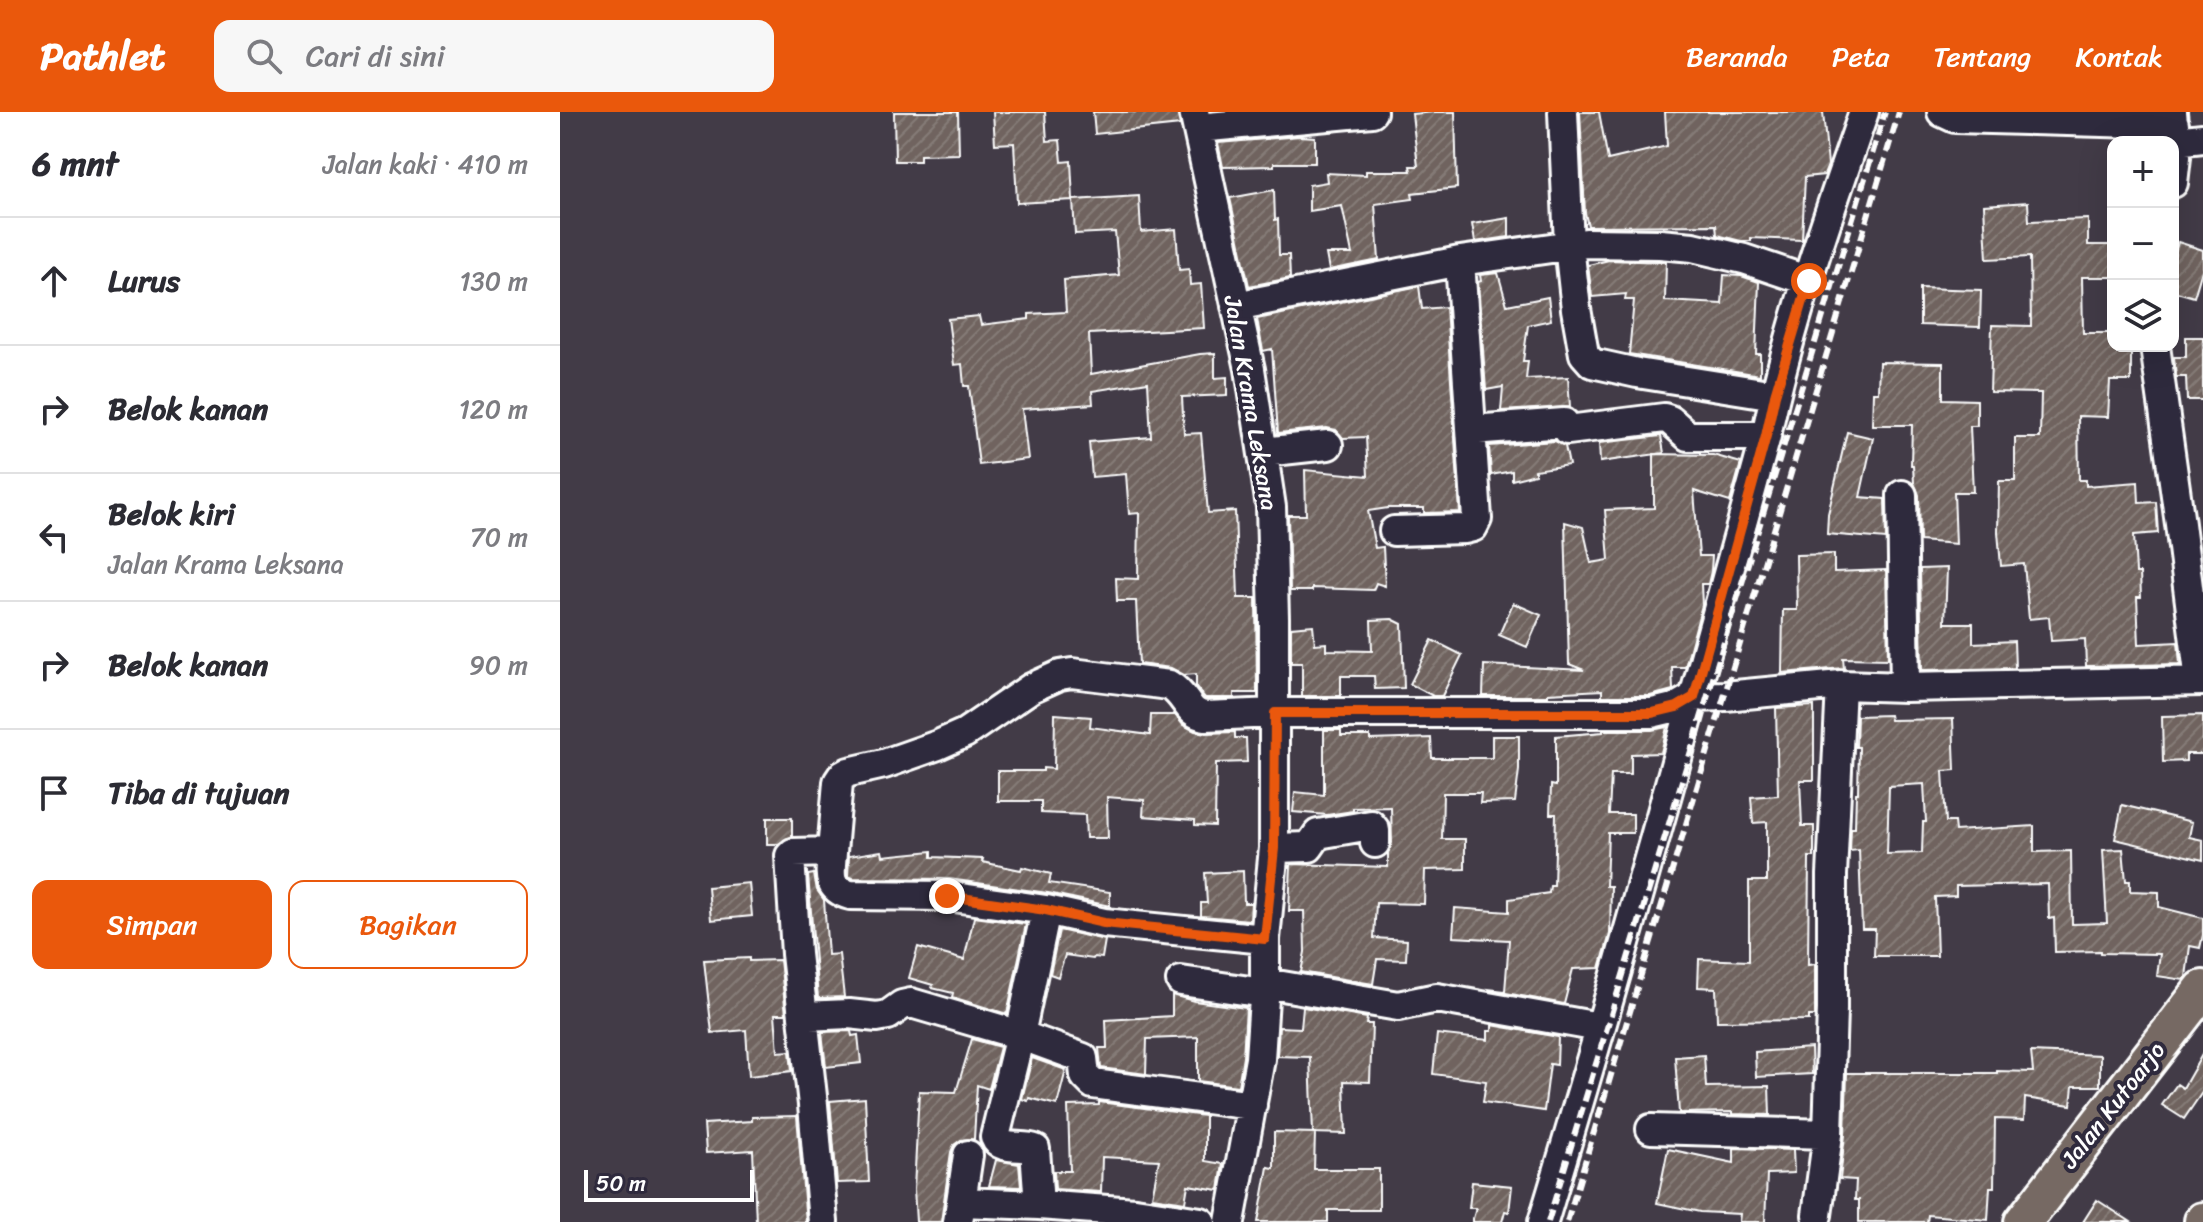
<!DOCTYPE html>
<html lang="id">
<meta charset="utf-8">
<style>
body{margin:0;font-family:Sriracha,sans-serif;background:#f7f7f7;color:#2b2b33}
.controls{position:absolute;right:24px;top:24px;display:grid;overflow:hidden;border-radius:16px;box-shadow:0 8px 32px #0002}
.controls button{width:72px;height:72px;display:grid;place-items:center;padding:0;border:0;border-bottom:2px solid #e1e1e2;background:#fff;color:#2b2b33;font:40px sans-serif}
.scale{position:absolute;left:24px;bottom:20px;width:170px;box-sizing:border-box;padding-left:8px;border:4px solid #fff;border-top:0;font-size:22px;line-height:28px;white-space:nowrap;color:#fff;-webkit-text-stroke:6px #2f2a3d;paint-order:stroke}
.stop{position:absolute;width:24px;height:24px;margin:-18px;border:6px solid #ea580c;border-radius:50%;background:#fff}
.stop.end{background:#ea580c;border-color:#fff;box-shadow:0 2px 8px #0008}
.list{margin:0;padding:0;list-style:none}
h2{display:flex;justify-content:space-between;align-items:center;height:104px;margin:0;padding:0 32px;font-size:34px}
h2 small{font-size:26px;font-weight:400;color:#7c7c81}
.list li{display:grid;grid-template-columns:52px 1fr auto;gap:24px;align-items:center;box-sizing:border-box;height:128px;padding:0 32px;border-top:2px solid #e1e1e2}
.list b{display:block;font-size:30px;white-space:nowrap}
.list p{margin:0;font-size:26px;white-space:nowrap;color:#7c7c81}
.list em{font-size:26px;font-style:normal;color:#7c7c81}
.actions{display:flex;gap:16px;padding:24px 32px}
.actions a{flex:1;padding:18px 0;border:2px solid #ea580c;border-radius:16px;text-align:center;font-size:28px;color:#ea580c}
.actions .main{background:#ea580c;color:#fff}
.icon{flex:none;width:44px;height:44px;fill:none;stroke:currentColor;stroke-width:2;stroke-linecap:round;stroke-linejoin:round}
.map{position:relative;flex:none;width:1643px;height:1110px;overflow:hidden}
header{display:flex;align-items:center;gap:48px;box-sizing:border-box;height:112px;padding:0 40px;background:#ea580c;color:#fff}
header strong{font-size:38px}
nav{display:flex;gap:44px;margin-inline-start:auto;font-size:28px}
.search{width:560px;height:72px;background:#f7f7f7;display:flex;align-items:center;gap:20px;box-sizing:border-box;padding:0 28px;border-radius:16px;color:#7c7c81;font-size:30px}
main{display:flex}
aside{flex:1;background:#fff}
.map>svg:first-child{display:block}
.building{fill:url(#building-hatch);stroke:#fff;stroke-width:2;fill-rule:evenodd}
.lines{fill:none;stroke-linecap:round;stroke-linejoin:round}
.minor-casing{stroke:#fff;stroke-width:34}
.major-casing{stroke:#fff;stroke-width:42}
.minor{stroke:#2f2a3d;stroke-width:28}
.major{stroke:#766964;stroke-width:36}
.rail{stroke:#fff;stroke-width:6;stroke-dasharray:12 6;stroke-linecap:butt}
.route{stroke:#ea580c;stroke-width:10}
.labels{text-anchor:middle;stroke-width:8;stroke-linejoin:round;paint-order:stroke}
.street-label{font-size:24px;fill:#fff;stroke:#2f2a3d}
</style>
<header>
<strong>Pathlet</strong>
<div class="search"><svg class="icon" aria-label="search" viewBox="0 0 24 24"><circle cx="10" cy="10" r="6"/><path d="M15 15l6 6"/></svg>Cari di sini</div>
<nav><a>Beranda</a><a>Peta</a><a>Tentang</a><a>Kontak</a></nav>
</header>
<main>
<aside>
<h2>6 mnt<small>Jalan kaki · 410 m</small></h2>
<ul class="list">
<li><svg class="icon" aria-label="ahead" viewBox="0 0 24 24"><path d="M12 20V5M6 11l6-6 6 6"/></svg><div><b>Lurus</b></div><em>130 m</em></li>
<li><svg class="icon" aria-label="right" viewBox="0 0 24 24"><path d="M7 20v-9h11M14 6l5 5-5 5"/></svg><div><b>Belok kanan</b></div><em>120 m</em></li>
<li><svg class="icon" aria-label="left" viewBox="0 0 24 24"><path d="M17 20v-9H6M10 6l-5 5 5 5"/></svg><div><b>Belok kiri</b><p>Jalan Krama Leksana</p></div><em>70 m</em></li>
<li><svg class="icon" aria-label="right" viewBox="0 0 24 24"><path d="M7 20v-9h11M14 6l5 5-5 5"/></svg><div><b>Belok kanan</b></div><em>90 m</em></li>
<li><svg class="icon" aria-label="arrive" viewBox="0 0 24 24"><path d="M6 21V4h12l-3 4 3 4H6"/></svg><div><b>Tiba di tujuan</b></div></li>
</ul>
<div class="actions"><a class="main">Simpan</a><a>Bagikan</a></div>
</aside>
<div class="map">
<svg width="1643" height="1110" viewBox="0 0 1643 1110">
<defs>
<pattern id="building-hatch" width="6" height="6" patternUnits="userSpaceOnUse" patternTransform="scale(2)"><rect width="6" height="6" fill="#70645f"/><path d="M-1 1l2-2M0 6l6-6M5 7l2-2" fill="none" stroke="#857b77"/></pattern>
</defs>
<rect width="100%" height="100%" fill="#423b47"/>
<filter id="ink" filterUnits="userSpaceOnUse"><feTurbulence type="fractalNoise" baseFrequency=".0125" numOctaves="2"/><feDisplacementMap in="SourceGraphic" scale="16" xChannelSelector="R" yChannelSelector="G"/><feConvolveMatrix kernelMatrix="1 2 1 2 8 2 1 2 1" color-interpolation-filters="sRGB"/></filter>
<g filter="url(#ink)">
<path class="building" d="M334,0H398L399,42L360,43V49H335Z
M433,0H485L487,29L500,28L502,50L511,49L513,88L457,91L454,31L435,32Z
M533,0H617L620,13L535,22Z
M875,0H895L897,76L852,81L853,87L815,92L819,148L769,158L766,142H792L782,94L749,99V73L767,70L766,61L806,63V59H851L850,54H858L852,2Z
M1020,0H1039L1048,48L1107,34L1105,0H1263L1268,53L1264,63L1245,65L1242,128L1191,126V129H1181L1157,123L1156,113L1028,114L1025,101Z
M740,24L755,25V51H714V54L663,55L658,31Z
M714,78L715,108L718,107L719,143H729L730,166L689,174L670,86Z
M579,84L581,120L616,117L619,158L629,157L630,173L641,172L644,216L529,222L531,262L640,242L655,241V266L667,265V283L622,285L624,322L641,321L648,401L675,399L678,486H696L697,581H674V586H645L636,575V562L624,563L611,556L579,552L576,489H557L556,466L578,467L579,401L569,402L566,362L532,365L529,330L591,325L588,270L532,279L533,292L462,297L468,347L419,353L409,274H404L402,252L394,253L388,207L419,204L421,213L469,207V202L506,200L504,168L559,163L555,120L515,122L513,88Z
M1468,90L1469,109L1528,107V133H1553V165H1522L1523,221H1553V234H1571V269H1550L1548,305L1518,304L1519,368H1526V374L1578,370L1579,391L1596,390L1598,421L1574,423L1576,461H1580L1581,485H1577L1579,532L1618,530L1620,552L1526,554L1525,527L1491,529L1489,505L1469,507L1464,452L1441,454L1438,420L1439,369H1455V326H1480L1481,281L1430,280L1432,213L1471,214L1470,145L1427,147L1424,93Z
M949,106V125L915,130L912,112Z
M1618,130L1643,138V155L1634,185L1613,179V148Z
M1049,148L1106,150L1105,189L1162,192L1164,163L1181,164L1199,170L1196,242H1200V263L1069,242L1074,188H1065L1066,182L1032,185L1028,153Z
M938,161L947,193L988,185L991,208L968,213L963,249H968L966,267L1008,265L1010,295L941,299L943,275L926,278L918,170L921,169L920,163Z
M859,174L862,197L886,195L900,400L864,401V396H828L808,399L815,436L823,435L825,474L816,471L813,478L752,476V479H730L728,403H746L745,358L808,364L806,325L783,326L776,318L767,316L718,321L712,237L703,239L697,207Z
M1360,176L1421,178L1420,215L1360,213Z
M1626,225H1643V288H1627L1626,265H1616L1614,245H1626Z
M1319,250L1383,251V287L1417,288V314H1410L1413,380H1394L1396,432L1360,429L1359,383L1354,371L1353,353H1351L1352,313H1312L1313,280H1318Z
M1287,320L1313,326L1300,385L1325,387L1326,427L1267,422L1268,402Z
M1101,324L1104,341L1040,350L1039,331Z
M995,329L1005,334L1009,353L975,358V362L952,368V359L931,363L929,334Z
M1094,342L1153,343L1181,351L1170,390L1134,379L1139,444H1152L1151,459L1148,472H1141L1142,493L1125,555H1112L1113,578L1090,584H1042V578L988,581V584H923L924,553L1024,558L1009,552L1005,410L1023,415L1031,451L1049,448L1045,398L1094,396Z
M1274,442V460L1326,458L1328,547L1283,546L1284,556L1222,561L1223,498H1237L1236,443Z
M1387,456L1385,511H1413V531L1454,529L1455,556L1362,558L1360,457Z
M953,491L981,503L967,535L939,523Z
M832,507L842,512L844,576L815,577L814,564H781V584H742V551H731V515L753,513L755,532L766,531V538L812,539L811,508Z
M872,528L902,543L882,584H873L850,572Z
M1254,594V668H1240L1242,714H1254V745H1249L1248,853L1255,852V904H1249V908L1157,909L1156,876L1138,875L1139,847L1189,849V769H1207V710L1193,711L1191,685L1218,683L1216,596Z
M495,602L531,605L530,615L590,623L591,603H615L623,613L635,619L646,621L675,620V626H686L687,650L656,651L655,714L635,713V708L583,704L584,688L547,685L548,726H526L525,703L481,701V689H438V659H483V656L494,657Z
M1329,603L1330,608L1393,607L1395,658L1383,659L1386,710H1394L1395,719L1474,714V740L1511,739L1512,812L1547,811L1543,738L1563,737L1566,769H1570V779L1599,780V795L1643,806V823L1640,836L1630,834L1626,865L1624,868L1597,864L1600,842L1540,841V839L1495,840L1494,806L1489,807L1488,772L1396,774V784L1375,785L1377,844H1314L1315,817H1302L1299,738L1290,739L1291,716H1295L1296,681H1298L1299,635H1296L1297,604ZM1364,672L1366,710H1363L1362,741L1327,742L1329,674Z
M1643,603V642H1626V649L1603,650L1602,604Z
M1107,615L1101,641L1071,642V662H1051L1049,702H1073V721H1048L1046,774H1051L1050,822L1040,856L1013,857L1004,892L930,878L929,877L945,879L949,828L893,825L895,796L949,800V787L989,781L990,774H994L996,702H990L991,673L996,674V624L1043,620V618H1092Z
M764,618H781V624H810V628L871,626L872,646H932V624H959V658L955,690L920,691L921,681H883L882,727H905V757L865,758L864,792L816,791L814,826L847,828L846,848L817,847L813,872L741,860L745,840L744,799H729L731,752L828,755V741L832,731L831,695L793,696V699L767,703L733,700L735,680L764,683Z
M1562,693L1632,710L1629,725L1643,728V748L1555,727Z
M207,706H232V724L218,732H207Z
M322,739L323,744L372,739V745L423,747L422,750L461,758L462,755L491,762L489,771L550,780V794L488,781L389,767L293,766L288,764L289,744Z
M683,759L684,791H691L690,808L641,804V791H647L645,761Z
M254,762L257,778L264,788L268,843L279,842L284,885L258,886L248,763Z
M189,771L192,804L151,808L148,775Z
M414,805L466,812L447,902L392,885L393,881L372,876L373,873L349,866L358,835L404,848Z
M499,818L545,828L542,846L534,845L533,847L505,843L498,865L490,862Z
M189,846V849L220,848L226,902H215L218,940L230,939L232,959L189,964L186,918L152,921L144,848Z
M612,883L634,889L686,896L683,945L678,974L638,969V925L587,927L586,962L541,956L539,936H547L546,908L612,904Z
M743,895L807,906L806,912H812L810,970L784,969L786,1022L753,1021L750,945L717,944L719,915L741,916Z
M932,913L998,925L997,953L990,952L984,999L923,990L926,969L873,962L877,922L928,928V919H932Z
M291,919L292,924L298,923L301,951L266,955L262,920Z
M412,927L440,935L429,977L417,973L414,1027L401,1028L394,1033L391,1040L381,1110H356L354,1077L359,979L396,980Z
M1251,936L1252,962L1196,965L1195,940Z
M1471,940L1540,943V974H1513L1511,993L1465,986L1464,1008L1435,1007L1434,1075H1430L1428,1108L1368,1103L1367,1110H1299V1088H1295L1296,1068L1280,1067L1285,1023L1287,961H1437V959L1473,960Z
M1643,941V979L1624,1007L1602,993L1617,972L1623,976Z
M1144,943L1146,975L1209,974L1210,1003L1173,1002V1000L1119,1001L1115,945Z
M472,946L506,958L497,993L469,986L468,989L462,987Z
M305,986L309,1070L277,1071L270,989Z
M539,990L645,1004V1049L663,1052L659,1078L628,1073L625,1090L592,1085L599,1048L542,1045L541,1080L495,1077L494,1059H510L508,994L539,993Z
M237,1004L246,1110H196L193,1038L146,1041L144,1012L192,1009V1005Z
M714,1020L755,1021L754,1057H819V1098H768V1110H698L708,1055L714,1056Z
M1174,1036L1233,1038L1234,1061L1207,1062L1205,1110H1179L1180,1102L1140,1100L1097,1091L1108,1037L1174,1051Z
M436,1048L459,1052L461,1075L429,1074Z
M912,1070L952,1074L949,1100L945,1099L942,1110H912L916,1096H909Z
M1537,1088L1571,1110H1523Z"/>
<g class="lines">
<g class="minor-casing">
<path id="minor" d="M634,0L690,257L711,395L714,506V736L705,827V871L700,947L670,1110
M1003,0L1009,133L1016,197L1024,242L1032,251L1077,261L1215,283
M1382,0L1395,6L1614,12
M1612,0L1616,45L1613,71
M638,16L812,0
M1615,29L1643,26
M900,149L1026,131L1100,132L1133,135L1184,147L1249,169
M676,194L900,149L917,407L913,415L905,417L834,419
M1595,234L1620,412L1640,569
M912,318L1004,311L1008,318L1104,306L1110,308L1128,324H1206
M704,340L768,333
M1342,383L1345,575
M714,736L749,735L758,722L811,713L815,718V731
M272,740C271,761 265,776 290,783L387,784L486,798L544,811L705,827
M486,798L460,923L523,946L525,964L533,972L692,993
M621,869L704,881
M705,871L838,894L877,886L1039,915
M245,904L289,902L317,905L328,903L342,893L351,891L460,923L435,1025C440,1039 462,1032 475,1037L479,1093L575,1100L641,1110
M1091,1017L1268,1022
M401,1090L408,1043
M1257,1103L1268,1022L1272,897V763L1281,573
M263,1110L253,993L236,842L230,744L233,741L272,740L278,670L282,664L289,660L324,652L378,633L405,621L471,576L500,563L512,561L609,573C628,584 626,602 646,604L715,601H1092L1117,595L1134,585L1165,584L1281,573L1345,575L1643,569
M398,1110L401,1090L479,1093
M983,1110C1062,849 1134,586 1206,324C1229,214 1267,106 1304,0"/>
</g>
<g class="major-casing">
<path id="major" d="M1463,1110L1643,877
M1643,1110V1109"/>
</g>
<use href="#minor" class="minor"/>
<use href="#major" class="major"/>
<path class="rail" d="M988,1110L1325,0
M1007,1110L1339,0"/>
</g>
</g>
<g class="lines" filter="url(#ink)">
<path class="route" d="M387,784L486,798L544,811L705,827L714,736L715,601H1092L1117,595L1134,585L1206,324L1215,283L1249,169"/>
</g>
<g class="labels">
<g class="street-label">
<text transform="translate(691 291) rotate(80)" y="8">Jalan Krama Leksana</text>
<text transform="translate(1553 993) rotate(-52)" y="8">Jalan Kutoarjo</text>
</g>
</g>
</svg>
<div class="controls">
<button>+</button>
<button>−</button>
<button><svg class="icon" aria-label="layers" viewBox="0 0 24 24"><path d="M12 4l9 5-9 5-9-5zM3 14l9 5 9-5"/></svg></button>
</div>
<div class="scale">50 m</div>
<div class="stop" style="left:1249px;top:169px"></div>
<div class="stop end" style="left:387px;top:784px"></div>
</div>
</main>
